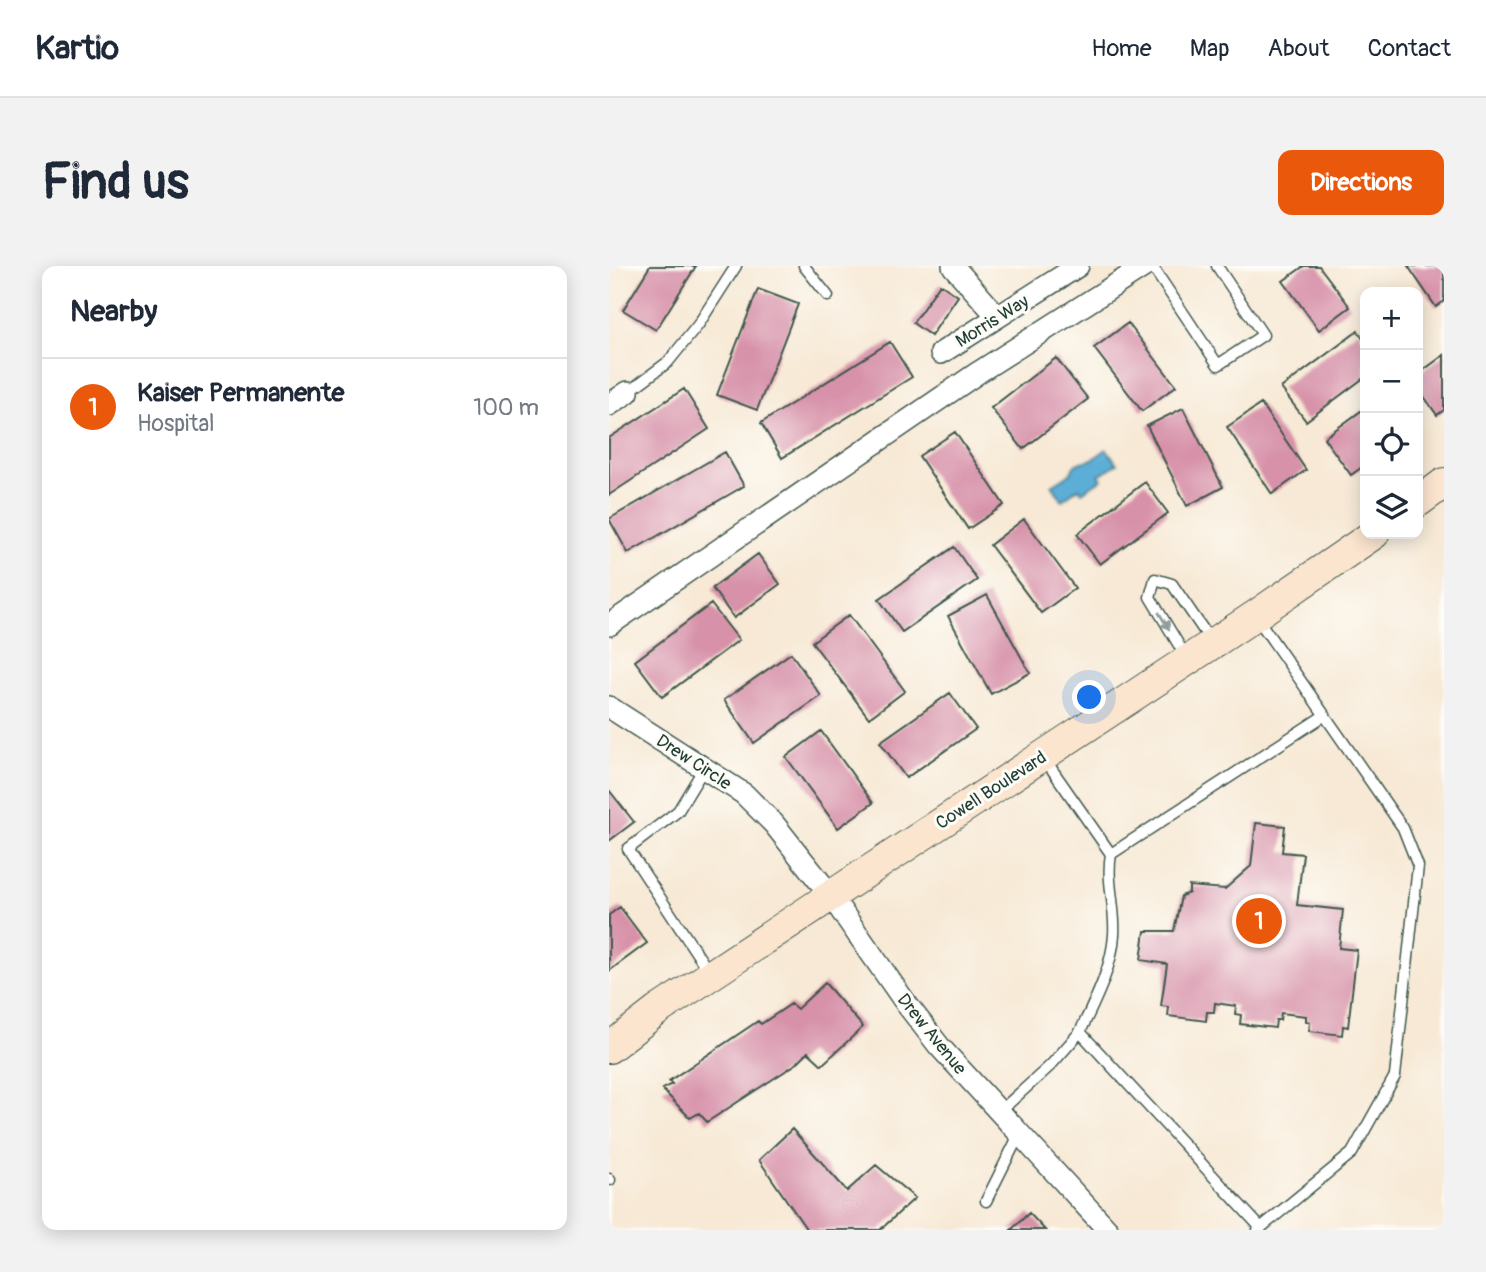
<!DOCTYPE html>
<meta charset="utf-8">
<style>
body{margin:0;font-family:Pangolin,sans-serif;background:#f2f2f3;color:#1f2937}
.controls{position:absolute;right:21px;top:21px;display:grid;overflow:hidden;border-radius:14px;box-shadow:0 4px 18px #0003}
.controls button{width:63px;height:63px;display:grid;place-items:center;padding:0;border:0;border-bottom:2px solid #e0e1e3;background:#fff;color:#1f2937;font:35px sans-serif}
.you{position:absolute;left:481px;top:432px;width:24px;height:24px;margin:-18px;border:5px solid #fff;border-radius:50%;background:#1a73e8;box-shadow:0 0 0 10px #1a73e833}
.badge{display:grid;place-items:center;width:46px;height:46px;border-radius:50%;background:#ea580c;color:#fff;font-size:23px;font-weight:700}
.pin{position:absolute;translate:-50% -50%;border:4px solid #fff;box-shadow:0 2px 7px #0006}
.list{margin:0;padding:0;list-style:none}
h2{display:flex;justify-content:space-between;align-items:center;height:91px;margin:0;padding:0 28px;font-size:30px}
h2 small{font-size:23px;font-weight:400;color:#747a83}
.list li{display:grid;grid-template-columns:46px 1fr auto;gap:21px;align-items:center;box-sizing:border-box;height:98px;padding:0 28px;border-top:2px solid #e0e1e3}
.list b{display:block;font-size:26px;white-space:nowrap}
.list p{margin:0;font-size:23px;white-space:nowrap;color:#747a83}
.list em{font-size:23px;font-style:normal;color:#747a83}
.icon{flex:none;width:38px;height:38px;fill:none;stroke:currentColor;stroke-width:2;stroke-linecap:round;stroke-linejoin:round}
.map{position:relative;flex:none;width:835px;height:964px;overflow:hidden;border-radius:14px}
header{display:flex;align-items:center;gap:42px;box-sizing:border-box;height:98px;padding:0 35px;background:#fff;border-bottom:2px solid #e0e1e3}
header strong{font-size:33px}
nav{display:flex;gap:38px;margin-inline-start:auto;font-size:24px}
.intro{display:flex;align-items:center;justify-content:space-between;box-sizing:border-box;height:168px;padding:0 42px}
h1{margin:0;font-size:49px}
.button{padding:18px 32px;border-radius:14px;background:#ea580c;color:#fff;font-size:24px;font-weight:700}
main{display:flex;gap:42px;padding:0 42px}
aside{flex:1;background:#fff;border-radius:14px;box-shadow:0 4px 18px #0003}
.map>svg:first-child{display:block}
.water{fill:#5caed7;stroke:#3e7686;stroke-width:2}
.building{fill:#d791a9}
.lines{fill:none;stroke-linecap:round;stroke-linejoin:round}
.lane-casing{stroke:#3f574c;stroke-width:13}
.street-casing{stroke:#3f574c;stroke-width:24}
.secondary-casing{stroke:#3f574c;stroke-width:32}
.lane{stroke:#fff;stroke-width:10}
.street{stroke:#fff;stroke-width:21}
.secondary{stroke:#fbe5cf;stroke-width:30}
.oneway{fill:#8f9e9a}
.labels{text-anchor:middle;stroke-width:6;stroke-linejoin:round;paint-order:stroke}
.street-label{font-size:18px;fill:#1f3d34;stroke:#fdfcf7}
</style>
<header>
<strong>Kartio</strong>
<nav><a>Home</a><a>Map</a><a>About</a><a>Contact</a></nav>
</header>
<div class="intro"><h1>Find us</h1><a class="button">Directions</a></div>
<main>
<aside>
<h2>Nearby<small></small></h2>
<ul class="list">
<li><span class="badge">1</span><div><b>Kaiser Permanente</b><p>Hospital</p></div><em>100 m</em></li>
</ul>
</aside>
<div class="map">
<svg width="835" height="964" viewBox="0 0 835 964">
<rect width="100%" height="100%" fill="#fdfcf7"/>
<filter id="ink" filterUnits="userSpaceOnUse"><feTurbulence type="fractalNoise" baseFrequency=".0143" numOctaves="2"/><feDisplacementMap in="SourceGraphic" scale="14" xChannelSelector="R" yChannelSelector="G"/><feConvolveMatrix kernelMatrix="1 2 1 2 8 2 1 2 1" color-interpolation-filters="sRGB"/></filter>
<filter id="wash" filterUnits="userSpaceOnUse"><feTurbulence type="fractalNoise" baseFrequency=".00686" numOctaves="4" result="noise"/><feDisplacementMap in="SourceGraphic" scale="28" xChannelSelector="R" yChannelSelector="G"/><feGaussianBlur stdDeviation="1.57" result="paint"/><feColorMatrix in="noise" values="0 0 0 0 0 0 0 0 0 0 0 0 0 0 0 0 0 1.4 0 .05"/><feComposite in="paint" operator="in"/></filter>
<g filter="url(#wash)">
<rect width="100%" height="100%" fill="#f7e9d5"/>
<path class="water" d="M498,183L508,198L490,209L493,213L473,226L470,222L453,234L443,219L462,207C466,194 472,197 481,194C487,192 493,186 498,183Z"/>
<g id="blocks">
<path class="building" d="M41,0H87L47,64L14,44Z
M695,0H710L741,41L710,64L674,15Z
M799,0H835V35L827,41Z
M331,18L349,30L322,70L304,57Z
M149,23L189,38L148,144L108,129Z
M519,57L567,120L533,145L485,82Z
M749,65L756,76V111L697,155L672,122Z
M281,76L303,111L173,192L152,157Z
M835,89V144L828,149L809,122V108Z
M447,92L479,133L414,183L382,142Z
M75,123L100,163L0,229V172Z
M652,138L697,204L663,228L618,161Z
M574,142L614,221L578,240L538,160Z
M756,142V199L742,209L715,172Z
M346,166L395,239L359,263L310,190Z
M116,186L135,220L19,287L0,253Z
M536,216L559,247L491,298L468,268Z
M415,253L466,322L432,347L381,279Z
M345,281L368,314L293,366L270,333Z
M149,288L171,318L125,352L103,322Z
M378,329L421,407L382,428L339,350Z
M102,338L130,374L53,431L26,395Z
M240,349L296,425L260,452L203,376Z
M182,387L212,430L145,477L115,434Z
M341,427L367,463L297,512L271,476Z
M212,465L264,537L229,562L177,491Z
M0,524L25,556L0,575Z
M647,557L676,560L673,586L694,588L688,639L734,644L730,682L748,684L739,761L734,760L733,769L700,765L701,756L697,755V750L672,747L671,754H667L666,762L631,758L632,749L626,748L627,740L606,737L605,746H598L597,755L559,750L560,741L552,740L558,698L532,694L536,665H565L572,630L580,627V620L616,623L642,600Z
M11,641L38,677L0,705V649Z
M216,717L254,761L213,799L199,786L187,798L98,856L90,847L81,852L53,823L63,818L60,815L149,755L152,758L182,738L188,743Z
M183,863L238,925L267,899L306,932L271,964H198L150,894Z
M420,947L436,964H402Z"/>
</g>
</g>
<g filter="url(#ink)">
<use href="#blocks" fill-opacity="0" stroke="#3f574c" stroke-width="2"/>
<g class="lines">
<g class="lane-casing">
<path id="lane" d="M195,0L219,30
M543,0L609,99L654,69L608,0
M19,126L59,96L89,59L127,0
M648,352L794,562L809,600L786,810L743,887L649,964
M577,391L541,331L546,313L563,318L602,375
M435,492L502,588
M95,502L69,545L19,583L100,706
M389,847L442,799L471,766
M0,913L1,914
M377,935L410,869
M652,962L471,766C485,737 503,702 505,669C507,642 497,615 502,588L716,449"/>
</g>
<g class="street-casing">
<path id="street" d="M344,0L389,51
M332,87L469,0
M0,139L19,126
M0,359L370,106L536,0
M0,441L135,528L165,558L222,630L296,736L330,780L499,964"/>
</g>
<g class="secondary-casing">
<path id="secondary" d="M809,236L835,217
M0,782L49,744L647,349L765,268"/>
</g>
<use href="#lane" class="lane"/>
<use href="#street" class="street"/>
<use href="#secondary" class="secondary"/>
</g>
<defs><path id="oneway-solid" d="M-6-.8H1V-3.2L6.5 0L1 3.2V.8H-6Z" transform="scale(1.75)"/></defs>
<use class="oneway" href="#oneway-solid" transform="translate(555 355) rotate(58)"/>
</g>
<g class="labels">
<g class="street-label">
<text transform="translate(383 55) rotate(-32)" y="6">Morris Way</text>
<text transform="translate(85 496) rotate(33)" y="6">Drew Circle</text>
<text transform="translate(382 524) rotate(-33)" y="6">Cowell Boulevard</text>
<text transform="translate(323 768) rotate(51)" y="6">Drew Avenue</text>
</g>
</g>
</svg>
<div class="controls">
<button>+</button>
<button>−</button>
<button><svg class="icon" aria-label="locate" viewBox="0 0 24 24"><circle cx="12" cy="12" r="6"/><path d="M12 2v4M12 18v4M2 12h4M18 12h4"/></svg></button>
<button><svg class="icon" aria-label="layers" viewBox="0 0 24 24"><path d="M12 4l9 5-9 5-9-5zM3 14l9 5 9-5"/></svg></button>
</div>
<div class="you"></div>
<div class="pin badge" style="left:650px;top:655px">1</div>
</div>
</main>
